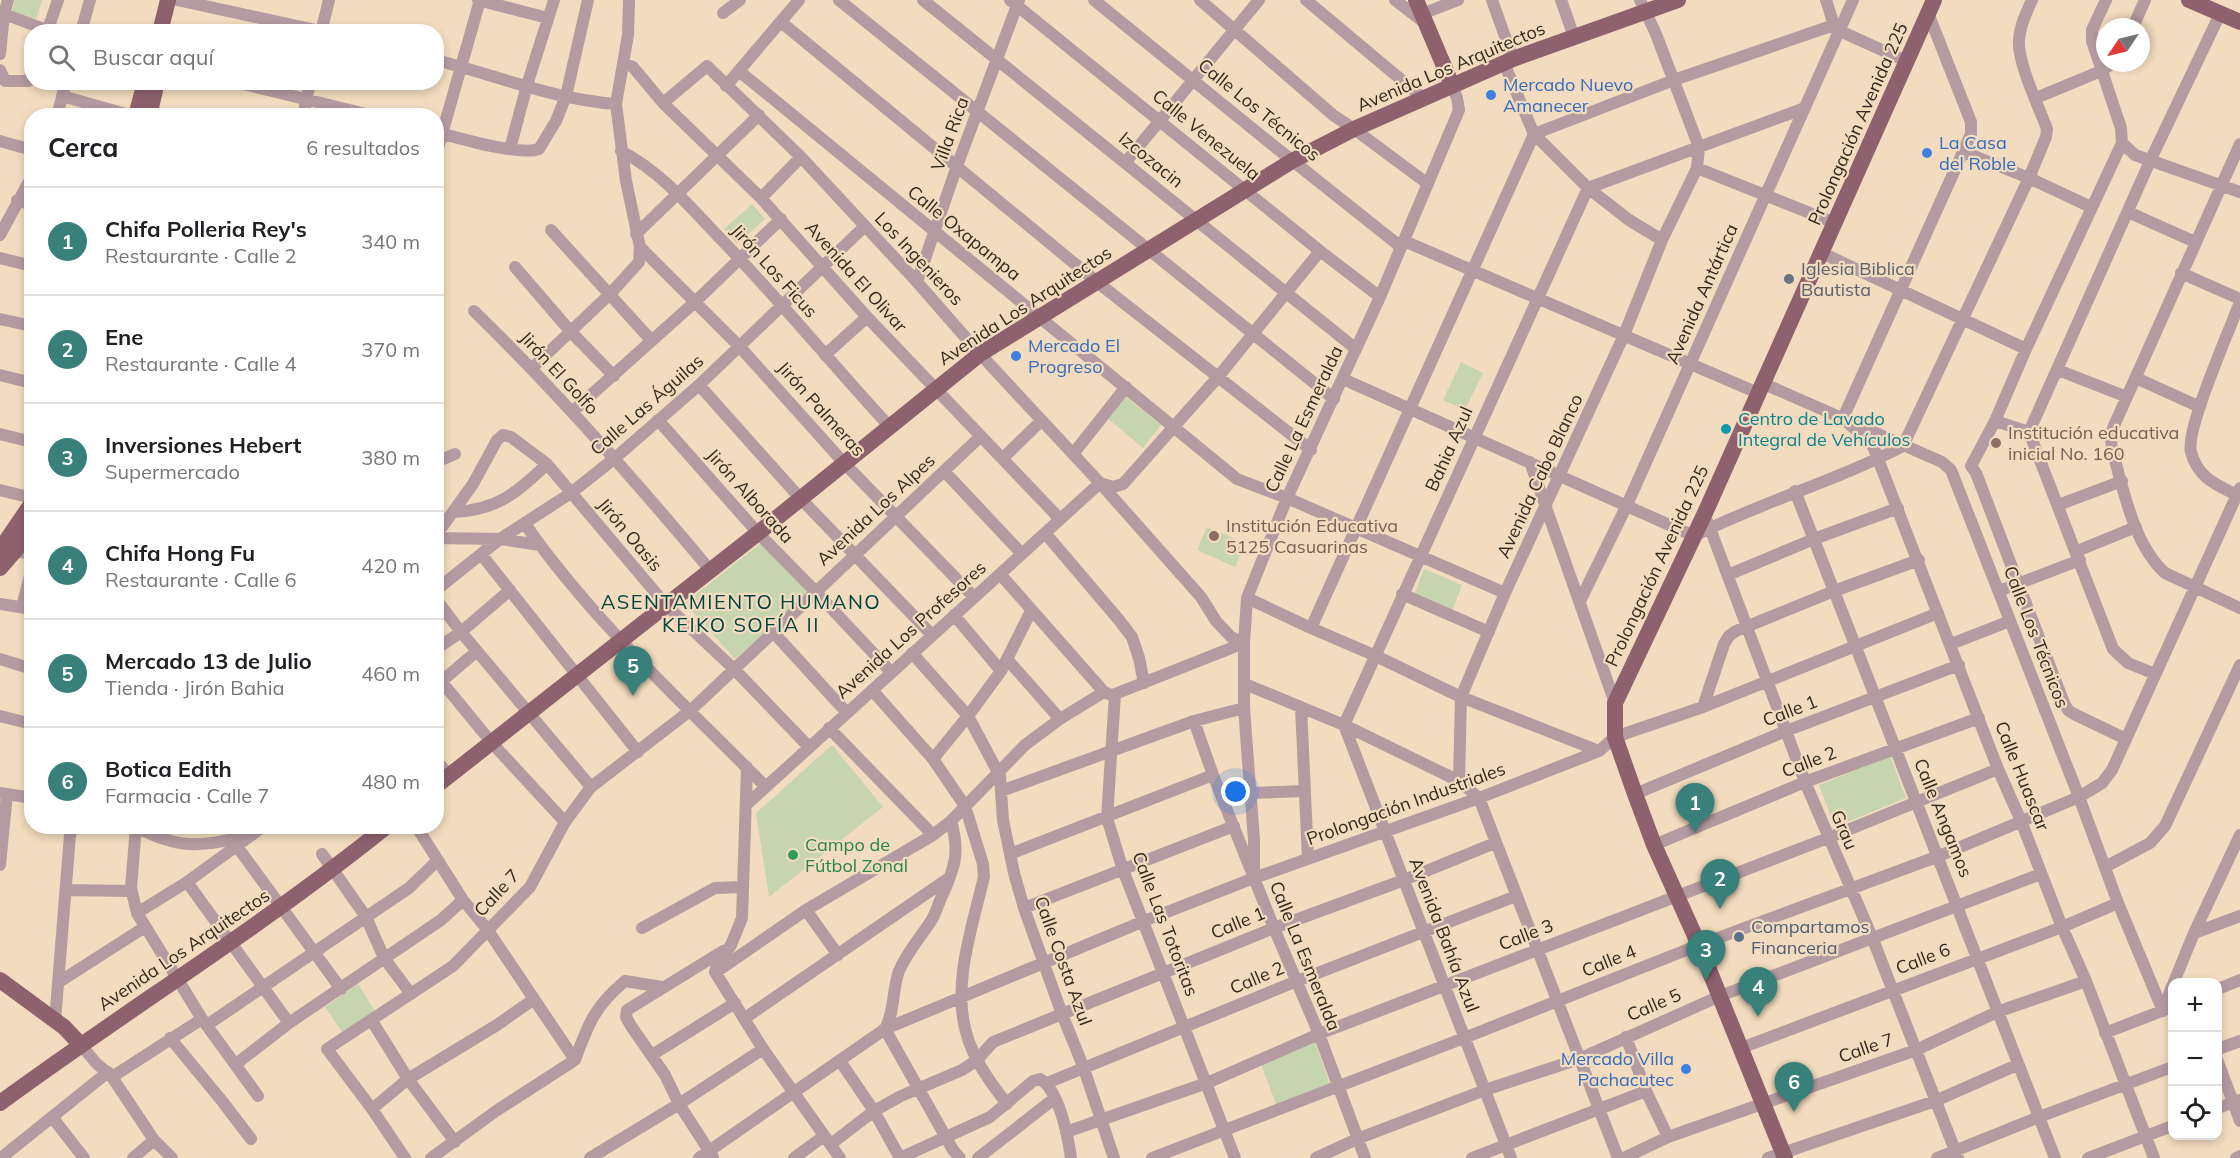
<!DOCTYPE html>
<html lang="es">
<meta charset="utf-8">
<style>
body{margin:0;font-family:Mulish,sans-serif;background:#f2f2f2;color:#202124}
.controls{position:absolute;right:18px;bottom:18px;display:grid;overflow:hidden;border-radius:12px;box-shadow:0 3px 9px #0003}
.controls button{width:54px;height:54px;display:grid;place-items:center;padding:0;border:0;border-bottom:2px solid #e0e0e0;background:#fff;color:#202124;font:30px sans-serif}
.compass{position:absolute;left:2096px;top:18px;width:54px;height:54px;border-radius:50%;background:#fff;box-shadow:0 3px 9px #0003;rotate:235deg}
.you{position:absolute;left:1236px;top:792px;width:21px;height:21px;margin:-15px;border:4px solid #fff;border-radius:50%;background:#1a73e8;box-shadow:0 0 0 9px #1a73e833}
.badge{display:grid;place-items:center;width:39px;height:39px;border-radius:50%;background:#3a807a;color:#fff;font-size:20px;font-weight:700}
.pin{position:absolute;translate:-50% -50px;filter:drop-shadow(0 2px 3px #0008)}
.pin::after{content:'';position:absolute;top:32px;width:21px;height:18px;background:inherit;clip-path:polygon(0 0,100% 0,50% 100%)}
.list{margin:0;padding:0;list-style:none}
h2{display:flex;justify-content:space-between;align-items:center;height:78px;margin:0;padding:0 24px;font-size:26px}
h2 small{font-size:20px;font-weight:400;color:#757577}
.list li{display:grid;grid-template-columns:39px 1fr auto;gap:18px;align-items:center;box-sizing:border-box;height:108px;padding:0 24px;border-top:2px solid #e0e0e0}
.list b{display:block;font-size:22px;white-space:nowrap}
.list p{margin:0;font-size:20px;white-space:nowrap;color:#757577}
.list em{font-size:20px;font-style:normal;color:#757577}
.icon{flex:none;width:33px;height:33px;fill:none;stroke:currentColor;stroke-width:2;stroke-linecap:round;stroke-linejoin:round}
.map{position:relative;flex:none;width:2240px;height:1158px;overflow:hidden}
.search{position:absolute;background:#fff;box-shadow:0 3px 9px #0003;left:24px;top:24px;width:420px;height:66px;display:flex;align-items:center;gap:15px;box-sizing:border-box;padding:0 21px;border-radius:24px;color:#757577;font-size:22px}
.panel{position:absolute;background:#fff;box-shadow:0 3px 9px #0003;left:24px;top:108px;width:420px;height:726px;border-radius:24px}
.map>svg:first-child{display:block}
.green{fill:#c7d4b0}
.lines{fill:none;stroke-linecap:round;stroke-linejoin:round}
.minor{stroke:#b49ba1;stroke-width:12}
.major{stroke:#8d616d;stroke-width:16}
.shop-dot{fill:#3f7fe0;stroke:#f2dbbe;stroke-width:2}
.worship-dot{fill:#6b7280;stroke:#f2dbbe;stroke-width:2}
.culture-dot{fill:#0f9aa8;stroke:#f2dbbe;stroke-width:2}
.education-dot{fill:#8d6e63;stroke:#f2dbbe;stroke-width:2}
.leisure-dot{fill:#2e9e5b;stroke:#f2dbbe;stroke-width:2}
.service-dot{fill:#5c6f8a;stroke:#f2dbbe;stroke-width:2}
.labels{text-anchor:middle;stroke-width:4.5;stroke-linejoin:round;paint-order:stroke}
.street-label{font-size:18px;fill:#32291e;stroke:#f2dbbe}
.shop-label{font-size:18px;fill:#366cbe;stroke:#f2dbbe;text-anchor:start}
.worship-label{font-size:18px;fill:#5b616d;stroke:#f2dbbe;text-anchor:start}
.culture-label{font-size:18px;fill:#0d838f;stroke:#f2dbbe;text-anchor:start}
.education-label{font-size:18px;fill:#785e54;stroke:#f2dbbe;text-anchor:start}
.leisure-label{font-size:18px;fill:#27864d;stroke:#f2dbbe;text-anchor:start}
.service-label{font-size:18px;fill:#4e5e75;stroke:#f2dbbe;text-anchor:start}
.neighbourhood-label{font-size:20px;letter-spacing:1.5px;fill:#00433e;stroke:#f2dbbe}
</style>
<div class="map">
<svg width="2240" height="1158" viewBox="0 0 2240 1158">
<rect width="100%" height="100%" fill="#f2dbbe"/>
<path class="green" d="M15,0H42L36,19L12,11Z
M752,204L765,219L737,244L724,229Z
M1461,362L1483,373L1465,410L1443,400Z
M1126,397L1161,425L1143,448L1108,419Z
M1207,527L1245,543L1235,567L1197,550Z
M761,543L809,593L735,659L685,603Z
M1424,569L1462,585L1452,611L1414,595Z
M832,745L883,807L769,897L756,813Z
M1890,756L1906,798L1835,827L1819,785Z
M358,984L375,1011L342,1032L325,1007Z
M1314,1039L1330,1084L1276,1104L1260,1061Z"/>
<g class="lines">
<path class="minor" d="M177,0L325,32
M478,0L548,18
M839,0L1334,399
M923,0L1356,349
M1010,0L1320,251L1380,297
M1094,0L1274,146L1401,247
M1200,0L1333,115L1354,129L1428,184
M1306,0L1423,98
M1395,0L1425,23
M1492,0L1513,59
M1561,0L1574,37
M1826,0L1834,25
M2106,0L2092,30V41L2121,128L2122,143L2135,155L2240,192
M723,13L740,0
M1928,13L1971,122V134L1843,418L1873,446L1878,459L1998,769L2021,821L2062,927L2086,981L2154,1158
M4,14L47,30
M1422,14L1458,0
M781,22L1097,282L1311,450
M2133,27L2145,0
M47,32L58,0
M81,32L90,0
M321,32L329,0
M0,54L4,14L8,0
M436,60C495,75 555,100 616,104L626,181L640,247L639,262L611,293L532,368
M623,63L633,67L663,103L761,198L867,317L1060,519
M1504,63L1534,134L1588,188L1629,220L1662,240
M0,70L5,81H28L32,73
M739,71L1237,479L1287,498L1505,593
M235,82L374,116
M726,86L799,0
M62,96L133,116
M2036,98L2101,71L2113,63
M663,103L707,66L801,157L917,282L980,354L1100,483L1201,597L1216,621L1231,637L1244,643
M616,104L628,35L629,0
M57,116L66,82
M303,116L310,82
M436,132C459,138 518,156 539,149L556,121L566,96L588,0
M1534,134L1674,80L1834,25L1840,31L1906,61
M0,141L32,150
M2122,143L2026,349L1995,421L1971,466L1976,473L2064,703L2068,710L2074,714L2126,739
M2240,144L2113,428L2111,437L2112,450C2124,490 2133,544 2165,573L2240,608
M510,149L527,85L554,0
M621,151C658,170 686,202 714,232C775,294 830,362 889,426
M1964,152L2029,178L2091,207
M436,155L480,0
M1125,163L1259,0
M1697,168L1835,223
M761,198L801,157
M17,200L32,205
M2128,212L2195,242
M551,230L651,340
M636,234L759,115
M0,235L32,176
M1404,241L1758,393
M640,247L739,346L844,463L974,597
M1822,253L2026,349
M0,258L32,266
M515,267L571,332L614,376
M2181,273L2240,299
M917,282L957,166L1019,0
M474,311C558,393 635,480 710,570
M0,319L32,326
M825,355L867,317
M2058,370L2127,397
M0,375L32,383
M2136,378L2200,407
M1343,379L1694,536C1761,502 1836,481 1903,446L2029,178L2046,137L2047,129C2039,107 2017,62 2019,40C2020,26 2026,13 2032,0
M1762,383L1942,462L1951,470L2079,797L2118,903L2163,1011
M699,385L800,498L932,635
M572,412L695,302L781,219
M658,420L758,533L816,592L891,672
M1995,421L2029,432
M0,434L32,442
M1073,454L1126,387
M1003,458L1041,421
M436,462L455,454
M1530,462L1615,703
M944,471L1022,554
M1100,483L1113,487L1123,484L1218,377L1320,251
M0,490L32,498
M1795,491L2055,1158
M2237,495C2215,484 2198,478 2191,452C2185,430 2230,329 2240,302
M2058,505L2122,481
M454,512C497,510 517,493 547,464
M1708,523L1805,782L1872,937L1958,1158
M525,524C592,620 683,703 766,787
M436,532L442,527L473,484L497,440L503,435L511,437L547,464L666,605L734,669L809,747
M1045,533L1119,620L1132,637L1139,658L1144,683
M436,538L500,539L540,545
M9,550L32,554
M2077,551L2136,527
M481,554L638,752
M1000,574L1104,692L1111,695
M1728,575L1814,539L1898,508
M436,590L500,539L571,493L615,458L699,385L864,227
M1999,591L2080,560
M1402,594L1489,632
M1247,598L1311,628L1376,656L1461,697L1599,751
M436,599L461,632L591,787
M1580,601L1626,507L1853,0
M0,604L32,609
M22,607L32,568
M954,615L1001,671
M1311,628L1534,134
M773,632L847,713
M1951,644L2010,621
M436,649L461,632L510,590
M912,653L968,716L1000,776L1003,820L1014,873L1024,908L1062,1014L1083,1066L1114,1158
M0,659L32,669
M1007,659L1060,719
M2155,674L2128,663L2113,649L2029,432L2151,159L2220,14
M441,681L492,743L565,822
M1245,684L1344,725L1459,781
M436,686L477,651
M872,690L933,759L965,806L983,864L984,877C973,924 952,984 966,1032C973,1059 990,1082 1007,1104
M1115,694L1107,818L1123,870L1235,1158
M1115,694L1244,643
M1301,707L1308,859
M1703,707L1724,644L1729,636L1736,631L1834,591L1919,560
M0,716L32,724
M1194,721L1213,775L1274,928L1319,1034L1365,1158
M829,728L933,835
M933,759L968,716L1001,671L1031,611
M436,760L449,775
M747,767L742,918L731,945L718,963L715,972L763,1049L840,1158
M1001,791L1194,721L1244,708
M0,793L32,798
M1250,793L1305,791
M1635,794L1786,731L1959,665
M746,805L1100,483
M132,826C145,831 158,838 171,841C195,848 222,842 245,836
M136,826L131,888L137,913L202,1019L258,1096
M416,826L463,900L487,929L575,1060
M236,845L341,989
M1654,845L1805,782L1979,718
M322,854L366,917L384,958L411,994
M1010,854L1213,775
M0,865L7,794
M2105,867L2150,843L2165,826L2240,665
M1254,878V840L1244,708V643L1247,598L1287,498L1380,297L1459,110L1457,98L1452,85
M187,882L289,1023
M66,890L131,891
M1024,908L1234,826
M806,910L838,955
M137,913L187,882L264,826
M642,928L715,888L743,887
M2194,933L2240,916
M716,972L806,910L933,835L951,821
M59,982L145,927
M2174,982L2194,933L2240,835
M2218,989L2240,980
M2163,1011L2172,986
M745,1018L949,878
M55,1021L70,835L73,826
M372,1021L408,1079L455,1142
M207,1025L409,888L438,860
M885,1029C895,1011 892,990 899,971C907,952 920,938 931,921C936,913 938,904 942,896C955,867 960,852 951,821L1025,745L1060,719L1104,692
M885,1029L953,1150L960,1158
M2105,1033L2172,1007
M1626,1037L1646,1091L1668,1137
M170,1038L222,1101L251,1139
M80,1044L96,1063L112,1077L154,1140L172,1158
M1741,1048L2062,927L2118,903
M2218,1049L2240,1041
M652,1055L735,1003
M575,1060C588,1024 595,1006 625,981L662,987
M840,1061L874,1111L900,1158
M2218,1062L2240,1121
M236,1064L289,1023L441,920L463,900
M112,1077L202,1019
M1047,1083L1297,981L1516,896
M2218,1108L2239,1100
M372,1109L408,1079L497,1025L534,999
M52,1117L84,1158
M1066,1132L1207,1083L1319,1034L1828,838L1998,769
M831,1144L874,1111L901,1096L962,1070L977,1060L993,1042L1274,928L1404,880L1495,843
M713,1157L679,1104L665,1075L631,1026L626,1017L627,1010L723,951
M1,1158L108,1072
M133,1158L154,1140
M405,1158L372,1109L327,1049L453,966L530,887L565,822L591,787L691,710L981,436
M431,1158L496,1111L575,1060
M590,1158L679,1104L763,1049
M699,1158L885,1029L1144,921L1254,878L1479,798L1599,751L1615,737L1703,707L1938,613
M794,1158L824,1136
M900,1158L990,1117L1033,1081L1040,1079C1059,1090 1068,1136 1071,1158
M978,1158L1055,1098
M1152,1158L1464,1038L1699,945L1939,856L2079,797L2102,783L2112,770L2240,488
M1316,1158L1357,1139L1485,1090L1579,1059L1720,996L2041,874
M1472,1158L1646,1091
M1511,1158L1344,725L1588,188L1805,108
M1618,1158L1479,798L1459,781L1461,697L1505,593L1624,335L1662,240L1697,168L1699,147L1656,34L1640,0
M1624,1158L1668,1137L1916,1050L1997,1012L2086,981
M1768,1158L1935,1101L2017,1065
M1937,1158L2039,1117L2172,1067
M2088,1158L2172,1126
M2236,1158L2240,1156"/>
<path class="major" d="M1416,0L1452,85
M2189,0L2240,22
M160,32L168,0
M136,116L145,82
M149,116L157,82
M0,550L32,503
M0,568L32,531
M436,786L758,533L980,354L1292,161L1354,129L1513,59L1678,0
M0,980L64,1027L80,1044
M0,1103C128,1009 263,926 387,826
M1785,1158L1699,945L1654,845L1635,794L1615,737V703L1705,513L1934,0"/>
</g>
<g class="shop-dot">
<circle cx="1491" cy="95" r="6"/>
<circle cx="1927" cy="153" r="6"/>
<circle cx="1016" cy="356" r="6"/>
<circle cx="1686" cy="1069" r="6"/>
</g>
<circle class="worship-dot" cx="1789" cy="279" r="6"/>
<circle class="culture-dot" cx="1726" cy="429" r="6"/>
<g class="education-dot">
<circle cx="1996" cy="443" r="6"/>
<circle cx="1214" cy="536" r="6"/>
</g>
<circle class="leisure-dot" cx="793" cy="855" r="6"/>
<circle class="service-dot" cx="1739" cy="937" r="6"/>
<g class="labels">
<g class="street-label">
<text transform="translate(1451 67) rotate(-23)" y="6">Avenida Los Arquitectos</text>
<text transform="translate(1259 110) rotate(39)" y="6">Calle Los Técnicos</text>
<text transform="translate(1858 124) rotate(-66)" y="6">Prolongación Avenida 225</text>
<text transform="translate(950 134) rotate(-70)" y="6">Villa Rica</text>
<text transform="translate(1206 135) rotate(39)" y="6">Calle Venezuela</text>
<text transform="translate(1151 160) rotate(39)" y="6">Izcozacin</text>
<text transform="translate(964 233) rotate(39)" y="6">Calle Oxapampa</text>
<text transform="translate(919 259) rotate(47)" y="6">Los Ingenieros</text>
<text transform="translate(774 271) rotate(48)" y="6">Jirón Los Ficus</text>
<text transform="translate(856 277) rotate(48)" y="6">Avenida El Olivar</text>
<text transform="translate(1702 294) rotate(-66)" y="6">Avenida Antártica</text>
<text transform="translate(1025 306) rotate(-33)" y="6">Avenida Los Arquitectos</text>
<text transform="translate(559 373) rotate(47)" y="6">Jirón El Golfo</text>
<text transform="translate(647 405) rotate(-41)" y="6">Calle Las Águilas</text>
<text transform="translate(821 409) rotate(48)" y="6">Jirón Palmeras</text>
<text transform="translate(1304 419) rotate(-65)" y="6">Calle La Esmeralda</text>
<text transform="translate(1449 449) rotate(-66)" y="6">Bahia Azul</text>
<text transform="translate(1540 476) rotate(-65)" y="6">Avenida Cabo Blanco</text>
<text transform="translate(750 496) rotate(48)" y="6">Jirón Alborada</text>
<text transform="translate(876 510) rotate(-43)" y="6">Avenida Los Alpes</text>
<text transform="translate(630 535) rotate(50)" y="6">Jirón Oasis</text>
<text transform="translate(1657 566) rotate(-65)" y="6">Prolongación Avenida 225</text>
<text transform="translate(911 630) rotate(-42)" y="6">Avenida Los Profesores</text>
<text transform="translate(2036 637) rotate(69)" y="6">Calle Los Técnicos</text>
<text transform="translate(1790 711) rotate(-21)" y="6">Calle 1</text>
<text transform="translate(1809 762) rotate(-21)" y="6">Calle 2</text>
<text transform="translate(2022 776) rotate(68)" y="6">Calle Huascar</text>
<text transform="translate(1406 804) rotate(-20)" y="6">Prolongación Industriales</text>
<text transform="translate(1943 818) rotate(68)" y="6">Calle Angamos</text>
<text transform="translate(1844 830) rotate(67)" y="6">Grau</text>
<text transform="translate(497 893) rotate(-47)" y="6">Calle 7</text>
<text transform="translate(1238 923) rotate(-22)" y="6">Calle 1</text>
<text transform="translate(1165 924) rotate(69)" y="6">Calle Las Totoritas</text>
<text transform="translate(1444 935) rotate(69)" y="6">Avenida Bahía Azul</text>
<text transform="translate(1526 935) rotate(-21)" y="6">Calle 3</text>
<text transform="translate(184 950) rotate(-34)" y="6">Avenida Los Arquitectos</text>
<text transform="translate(1305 956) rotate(68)" y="6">Calle La Esmeralda</text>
<text transform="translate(1923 959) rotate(-21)" y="6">Calle 6</text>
<text transform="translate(1063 961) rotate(70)" y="6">Calle Costa Azul</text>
<text transform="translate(1609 961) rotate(-22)" y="6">Calle 4</text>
<text transform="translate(1257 978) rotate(-23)" y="6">Calle 2</text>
<text transform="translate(1654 1005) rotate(-23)" y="6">Calle 5</text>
<text transform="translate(1866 1048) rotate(-19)" y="6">Calle 7</text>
</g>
<g class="shop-label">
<text x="1503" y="91">Mercado Nuevo<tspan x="1503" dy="21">Amanecer</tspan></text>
<text x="1939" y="149">La Casa<tspan x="1939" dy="21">del Roble</tspan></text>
<text x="1028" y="352">Mercado El<tspan x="1028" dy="21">Progreso</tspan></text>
<text x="1674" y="1065" text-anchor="end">Mercado Villa<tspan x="1674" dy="21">Pachacutec</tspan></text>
</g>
<g class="worship-label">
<text x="1801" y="275">Iglesia Biblica<tspan x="1801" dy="21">Bautista</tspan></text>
</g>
<g class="culture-label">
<text x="1738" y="425">Centro de Lavado<tspan x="1738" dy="21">Integral de Vehículos</tspan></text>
</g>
<g class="education-label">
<text x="2008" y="439">Institución educativa<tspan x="2008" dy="21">inicial No. 160</tspan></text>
<text x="1226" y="532">Institución Educativa<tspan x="1226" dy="21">5125 Casuarinas</tspan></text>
</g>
<g class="leisure-label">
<text x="805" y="851">Campo de<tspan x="805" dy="21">Fútbol Zonal</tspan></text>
</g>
<g class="service-label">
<text x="1751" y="933">Compartamos<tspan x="1751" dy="21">Financeria</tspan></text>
</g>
<g class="neighbourhood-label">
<text x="741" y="609">ASENTAMIENTO HUMANO<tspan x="741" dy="23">KEIKO SOFÍA II</tspan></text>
</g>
</g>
</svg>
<div class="controls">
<button>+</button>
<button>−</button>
<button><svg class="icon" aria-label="locate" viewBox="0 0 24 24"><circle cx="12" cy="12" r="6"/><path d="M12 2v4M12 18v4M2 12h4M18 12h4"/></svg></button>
</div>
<svg class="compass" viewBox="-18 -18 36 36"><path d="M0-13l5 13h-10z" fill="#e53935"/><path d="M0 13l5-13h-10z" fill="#757577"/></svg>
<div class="you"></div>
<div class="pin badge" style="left:1695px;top:833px">1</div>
<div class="pin badge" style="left:1720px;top:909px">2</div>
<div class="pin badge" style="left:1706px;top:980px">3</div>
<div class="pin badge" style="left:1758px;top:1017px">4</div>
<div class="pin badge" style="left:633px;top:696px">5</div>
<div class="pin badge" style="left:1794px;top:1112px">6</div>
<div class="search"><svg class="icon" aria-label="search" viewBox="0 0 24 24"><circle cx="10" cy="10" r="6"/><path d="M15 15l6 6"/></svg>Buscar aquí</div>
<section class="panel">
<h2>Cerca<small>6 resultados</small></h2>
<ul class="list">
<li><span class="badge">1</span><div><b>Chifa Polleria Rey's</b><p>Restaurante · Calle 2</p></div><em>340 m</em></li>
<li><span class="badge">2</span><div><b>Ene</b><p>Restaurante · Calle 4</p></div><em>370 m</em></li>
<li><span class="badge">3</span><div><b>Inversiones Hebert</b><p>Supermercado</p></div><em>380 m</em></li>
<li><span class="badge">4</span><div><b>Chifa Hong Fu</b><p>Restaurante · Calle 6</p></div><em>420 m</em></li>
<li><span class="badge">5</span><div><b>Mercado 13 de Julio</b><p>Tienda · Jirón Bahia</p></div><em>460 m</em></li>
<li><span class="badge">6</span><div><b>Botica Edith</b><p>Farmacia · Calle 7</p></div><em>480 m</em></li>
</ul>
</section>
</div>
